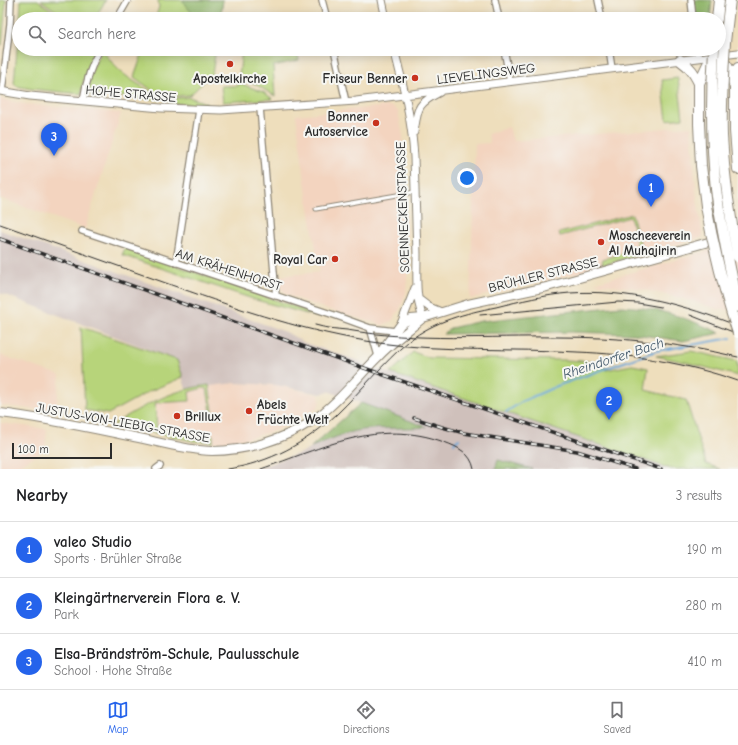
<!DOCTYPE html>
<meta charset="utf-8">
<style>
body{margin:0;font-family:"Comic Neue",sans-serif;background:#f6f6f6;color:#202124}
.scale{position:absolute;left:12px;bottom:10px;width:100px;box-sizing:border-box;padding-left:4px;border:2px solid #2b2b2b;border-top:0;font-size:11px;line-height:14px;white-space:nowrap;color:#2b2b2b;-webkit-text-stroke:3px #f6f6f2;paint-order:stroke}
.you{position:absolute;left:467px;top:178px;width:14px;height:14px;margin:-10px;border:3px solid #fff;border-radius:50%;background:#1a73e8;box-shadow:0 0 0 6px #1a73e833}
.badge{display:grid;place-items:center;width:26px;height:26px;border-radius:50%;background:#2563eb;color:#fff;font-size:13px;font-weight:700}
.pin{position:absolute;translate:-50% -33px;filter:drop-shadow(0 1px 2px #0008)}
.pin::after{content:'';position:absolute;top:21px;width:14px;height:12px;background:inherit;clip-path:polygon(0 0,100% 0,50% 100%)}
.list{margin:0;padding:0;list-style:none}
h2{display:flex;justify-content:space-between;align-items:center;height:52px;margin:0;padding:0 16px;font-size:17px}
h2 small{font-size:13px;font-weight:400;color:#757577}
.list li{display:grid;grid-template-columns:26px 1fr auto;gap:12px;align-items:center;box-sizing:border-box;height:56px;padding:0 16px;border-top:1px solid #e0e0e0}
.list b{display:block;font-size:15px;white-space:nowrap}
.list p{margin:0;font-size:13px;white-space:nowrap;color:#757577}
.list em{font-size:13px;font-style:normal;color:#757577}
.icon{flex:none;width:22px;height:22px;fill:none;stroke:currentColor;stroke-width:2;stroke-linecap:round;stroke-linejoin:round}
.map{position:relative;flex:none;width:738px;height:469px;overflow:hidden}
.search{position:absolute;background:#fff;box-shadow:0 2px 10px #0003;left:12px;right:12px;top:12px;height:44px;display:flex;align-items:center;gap:10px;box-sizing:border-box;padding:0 14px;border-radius:22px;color:#757577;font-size:15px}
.sheet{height:220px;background:#fff}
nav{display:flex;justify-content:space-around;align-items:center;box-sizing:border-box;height:56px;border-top:1px solid #e0e0e0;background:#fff;font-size:11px;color:#757577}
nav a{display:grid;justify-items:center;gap:2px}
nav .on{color:#2563eb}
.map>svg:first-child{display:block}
.built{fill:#f3d4bf}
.industrial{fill:#cfc0bb}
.green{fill:#b7d47a;stroke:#718052}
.forest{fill:#91b66a;stroke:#5e704a}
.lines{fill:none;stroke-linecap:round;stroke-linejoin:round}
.stream{stroke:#66a6d9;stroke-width:2}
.service-casing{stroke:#8c8474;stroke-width:5}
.minor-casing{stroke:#8c8474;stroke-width:8}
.tertiary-casing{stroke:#8c8474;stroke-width:9}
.secondary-casing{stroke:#8c8474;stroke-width:10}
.motorway-casing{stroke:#8c8474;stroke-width:12}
.service{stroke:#fff;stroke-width:3}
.minor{stroke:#fff;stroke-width:5.5}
.tertiary{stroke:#fff;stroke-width:7}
.secondary{stroke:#fff;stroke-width:8}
.motorway{stroke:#fff;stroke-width:10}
.tram{stroke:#2b2b2b;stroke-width:1}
.rail-casing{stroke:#2b2b2b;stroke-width:3.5}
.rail{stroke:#f6f6f2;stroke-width:2;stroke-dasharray:6;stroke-linecap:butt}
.motorway-bridge-casing{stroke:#8c8474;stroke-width:12;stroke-linecap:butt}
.motorway-bridge{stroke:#fff;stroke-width:10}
.poi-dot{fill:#c8321e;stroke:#f6f6f2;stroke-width:1.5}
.labels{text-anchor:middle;stroke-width:4;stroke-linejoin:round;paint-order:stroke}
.street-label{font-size:13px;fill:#2b2b2b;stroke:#f6f6f2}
.poi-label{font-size:13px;font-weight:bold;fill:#2b2b2b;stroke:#f6f6f2;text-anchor:end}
.water-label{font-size:14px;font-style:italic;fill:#405668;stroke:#f6f6f2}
</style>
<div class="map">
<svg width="738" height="469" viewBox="0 0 738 469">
<rect width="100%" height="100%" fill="#f6f6f2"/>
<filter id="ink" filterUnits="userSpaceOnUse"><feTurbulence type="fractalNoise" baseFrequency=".025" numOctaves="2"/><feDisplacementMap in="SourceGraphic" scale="8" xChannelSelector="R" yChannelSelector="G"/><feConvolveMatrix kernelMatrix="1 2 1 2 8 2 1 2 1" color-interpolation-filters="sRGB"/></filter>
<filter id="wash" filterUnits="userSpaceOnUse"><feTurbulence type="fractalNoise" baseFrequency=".012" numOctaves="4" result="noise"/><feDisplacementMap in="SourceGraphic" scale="16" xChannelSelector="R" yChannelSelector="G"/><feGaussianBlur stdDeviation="0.9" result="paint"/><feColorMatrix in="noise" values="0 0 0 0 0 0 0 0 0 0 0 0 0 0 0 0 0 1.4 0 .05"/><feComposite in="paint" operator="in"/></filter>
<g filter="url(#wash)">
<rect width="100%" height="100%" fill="#eedebc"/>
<path class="built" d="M0,99L25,104L121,113L85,229L0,198Z
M388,106L393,107L398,111L403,136L408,263L406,293L401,307L392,321L383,325L326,309L287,295L279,286L278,276L320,272L308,203L296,115Z
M691,126L696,192L703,237L577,273L470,299L475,144L490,143L488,134L509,127L513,141Z
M738,242V309L721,310L680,298L636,288L594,283Z
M0,355L60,375L56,412L0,405Z
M235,383L276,385L319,395L320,401L317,409L276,430L246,439L219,442L193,441L114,424L155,400L171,394L186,389L202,386Z
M0,423L47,429L45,450L12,469H0Z"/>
<path class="industrial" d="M0,230L286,332L305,343L359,361L365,365L671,469H532L498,460L495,469H255L306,451L338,428L361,403L328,391L321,394L276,385L235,383L186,389L177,360L0,293Z"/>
<path class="green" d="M0,0H6L2,45L0,44Z
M21,0H38L63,19H20Z
M41,0H106L98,13L107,19H67Z
M158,0H223L220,19H155L159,7Z
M19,28V49H96C88,64 84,77 81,94L32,89L16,86L14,83Z
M102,49C108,57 113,65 120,71C132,82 148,89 161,99V100L88,94L91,72Z
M144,49H216L212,74L190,95L176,96L165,100L134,77Z
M242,49H280L282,51L296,49L299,60L273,66L275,96L255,84L239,78Z
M678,78L683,118L667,120L662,80Z
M239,83L263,92L273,99L223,102L221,86H238Z
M189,97L206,103V105L168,103L177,98Z
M632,214L643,254L603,265L602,262L603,259L635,250L638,247L630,217L560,236L559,233Z
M125,248L319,315L318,317L256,300L122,255Z
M81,327L177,360L183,377L150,391L108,414L85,410Z
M691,351L737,361L738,376L685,362L656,356Z
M413,352L430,358L565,360L602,362L606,370L632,365L648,368L645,390L686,400L706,464L720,469H671L390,373Z
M209,385L214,417H212L207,389L203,388L189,392L190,401L155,403L157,429H174L175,434L209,433L213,435V442L193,441L114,424C144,405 174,389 209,385Z"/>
<path class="forest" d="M183,0H223L220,19H198L185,5Z
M694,0H712L710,19H695Z
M621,306C630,307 640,307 649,309C674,313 698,323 720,333L683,341L635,334L571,332L443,334L451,328L481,321Z
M361,403L427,427C405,429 383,427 362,430C346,432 326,441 311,447Z
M498,460L532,469H495Z"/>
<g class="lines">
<path class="stream" d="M506,412L523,401L557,386L610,367L656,351L731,338
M454,443L459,439"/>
</g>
</g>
<g filter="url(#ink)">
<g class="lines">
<g class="service-casing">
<path id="service" d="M316,209L414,192"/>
</g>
<g class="minor-casing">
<path id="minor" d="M322,0L327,19
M495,0L499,19
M598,0L602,19
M691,0L693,19
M117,19L128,0
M334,49L346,102
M504,49L510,82
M609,49L612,69
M698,49V58
M2,91L10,24L11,0
M83,101C86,82 90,66 100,49
M260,108L276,296
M82,231L337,316L370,328L395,331
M176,263L199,110
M370,328L378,356
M156,469L160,466"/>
</g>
<g class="tertiary-casing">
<path id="tertiary" d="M382,0L386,19
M394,49C403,84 412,120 414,157C415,189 416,222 417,254C417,276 415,297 423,318
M0,91L30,96L161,108L221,110L356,101L738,53
M414,132C418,107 417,104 440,92
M417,298L429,307L441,312
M401,324L415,288"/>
</g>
<g class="secondary-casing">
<path id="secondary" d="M382,350L401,324L411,319L423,318L468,304L547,287L730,236
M0,413C45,418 90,428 134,437C159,442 186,450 212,451C246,451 283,440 312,421C337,404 356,379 377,358C391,343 408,331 423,318"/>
</g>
<g class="motorway-casing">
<path id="motorway" d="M717,19L719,0
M725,42L730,0
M680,60C690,67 694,73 699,83
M738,68L735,88V131L738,169
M706,206L701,166L699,124V83L708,64L718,55C729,66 731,73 735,88"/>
</g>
<use href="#service" class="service"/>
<use href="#minor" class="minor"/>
<use href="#tertiary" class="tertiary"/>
<use href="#secondary" class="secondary"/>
<use href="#motorway" class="motorway"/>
<path class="tram" d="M0,224C59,245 118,266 177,287C242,310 309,333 379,343C444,352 511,348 577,352C631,354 687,363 738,381
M480,315L618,302L638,303L661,307
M690,315L738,334
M315,325C325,328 336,329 347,330C417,342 488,336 558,337C620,337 678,343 738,357
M228,469C269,463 306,443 337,414C362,390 383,363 409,341C434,321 466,313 496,307C520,301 545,295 570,293C628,289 685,305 738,326
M261,469C322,448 379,418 444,442C458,447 471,453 474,469"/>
<g class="rail-casing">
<path id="rail" d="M0,239L384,375L661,469
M414,418L442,427L464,433L577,451L635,469"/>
</g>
<use href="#rail" class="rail"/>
<g class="motorway-bridge-casing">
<path id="motorway-bridge" d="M725,42C723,73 721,105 722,136C724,177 730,218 738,257
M714,49C711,96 711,142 716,189C721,228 730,267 738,306
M706,206C714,250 724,291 738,333"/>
</g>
<use href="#motorway-bridge" class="motorway-bridge"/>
</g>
</g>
<g class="poi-dot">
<circle cx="230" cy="64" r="4"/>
<circle cx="415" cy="78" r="4"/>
<circle cx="376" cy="123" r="4"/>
<circle cx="601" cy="242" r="4"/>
<circle cx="335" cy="259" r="4"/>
<circle cx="249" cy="411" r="4"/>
<circle cx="177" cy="416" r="4"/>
</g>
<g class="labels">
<g class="street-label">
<text transform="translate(486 73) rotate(-7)" y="5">LIEVELINGSWEG</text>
<text transform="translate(131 93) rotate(5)" y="5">HOHE STRASSE</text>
<text transform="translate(402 207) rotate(-92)" y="5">SOENNECKENSTRASSE</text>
<text transform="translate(229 269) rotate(18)" y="5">AM KRÄHENHORST</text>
<text transform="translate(543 274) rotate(-14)" y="5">BRÜHLER STRASSE</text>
<text transform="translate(123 422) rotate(10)" y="5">JUSTUS-VON-LIEBIG-STRASSE</text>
</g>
<g class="poi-label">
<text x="230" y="83" text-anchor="middle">Apostelkirche</text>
<text x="407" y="83">Friseur Benner</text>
<text x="368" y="121">Bonner<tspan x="368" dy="15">Autoservice</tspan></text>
<text x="609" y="240" text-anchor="start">Moscheeverein<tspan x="609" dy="15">Al Muhajirin</tspan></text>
<text x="327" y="264">Royal Car</text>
<text x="257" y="409" text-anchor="start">Abels<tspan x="257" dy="15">Früchte Welt</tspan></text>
<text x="185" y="421" text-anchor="start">Brillux</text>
</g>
<g class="water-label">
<text transform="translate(613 358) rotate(-18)" y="5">Rheindorfer Bach</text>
</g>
</g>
</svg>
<div class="scale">100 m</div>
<div class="you"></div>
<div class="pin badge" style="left:651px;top:207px">1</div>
<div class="pin badge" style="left:609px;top:420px">2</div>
<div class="pin badge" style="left:54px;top:156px">3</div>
<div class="search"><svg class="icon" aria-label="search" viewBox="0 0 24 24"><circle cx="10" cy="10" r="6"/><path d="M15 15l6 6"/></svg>Search here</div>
</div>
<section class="sheet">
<h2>Nearby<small>3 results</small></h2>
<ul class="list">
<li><span class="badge">1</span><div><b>valeo Studio</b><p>Sports · Brühler Straße</p></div><em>190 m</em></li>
<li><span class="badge">2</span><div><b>Kleingärtnerverein Flora e. V.</b><p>Park</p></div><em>280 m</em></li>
<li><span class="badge">3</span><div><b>Elsa-Brändström-Schule, Paulusschule</b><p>School · Hohe Straße</p></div><em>410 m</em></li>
</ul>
</section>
<nav>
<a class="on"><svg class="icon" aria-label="map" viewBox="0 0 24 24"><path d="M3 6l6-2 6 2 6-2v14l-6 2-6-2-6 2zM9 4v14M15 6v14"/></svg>Map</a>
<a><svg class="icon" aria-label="directions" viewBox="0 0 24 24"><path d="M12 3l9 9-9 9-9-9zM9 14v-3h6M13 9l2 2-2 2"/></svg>Directions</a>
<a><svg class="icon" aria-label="saved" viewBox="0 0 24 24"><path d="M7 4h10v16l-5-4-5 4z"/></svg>Saved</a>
</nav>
